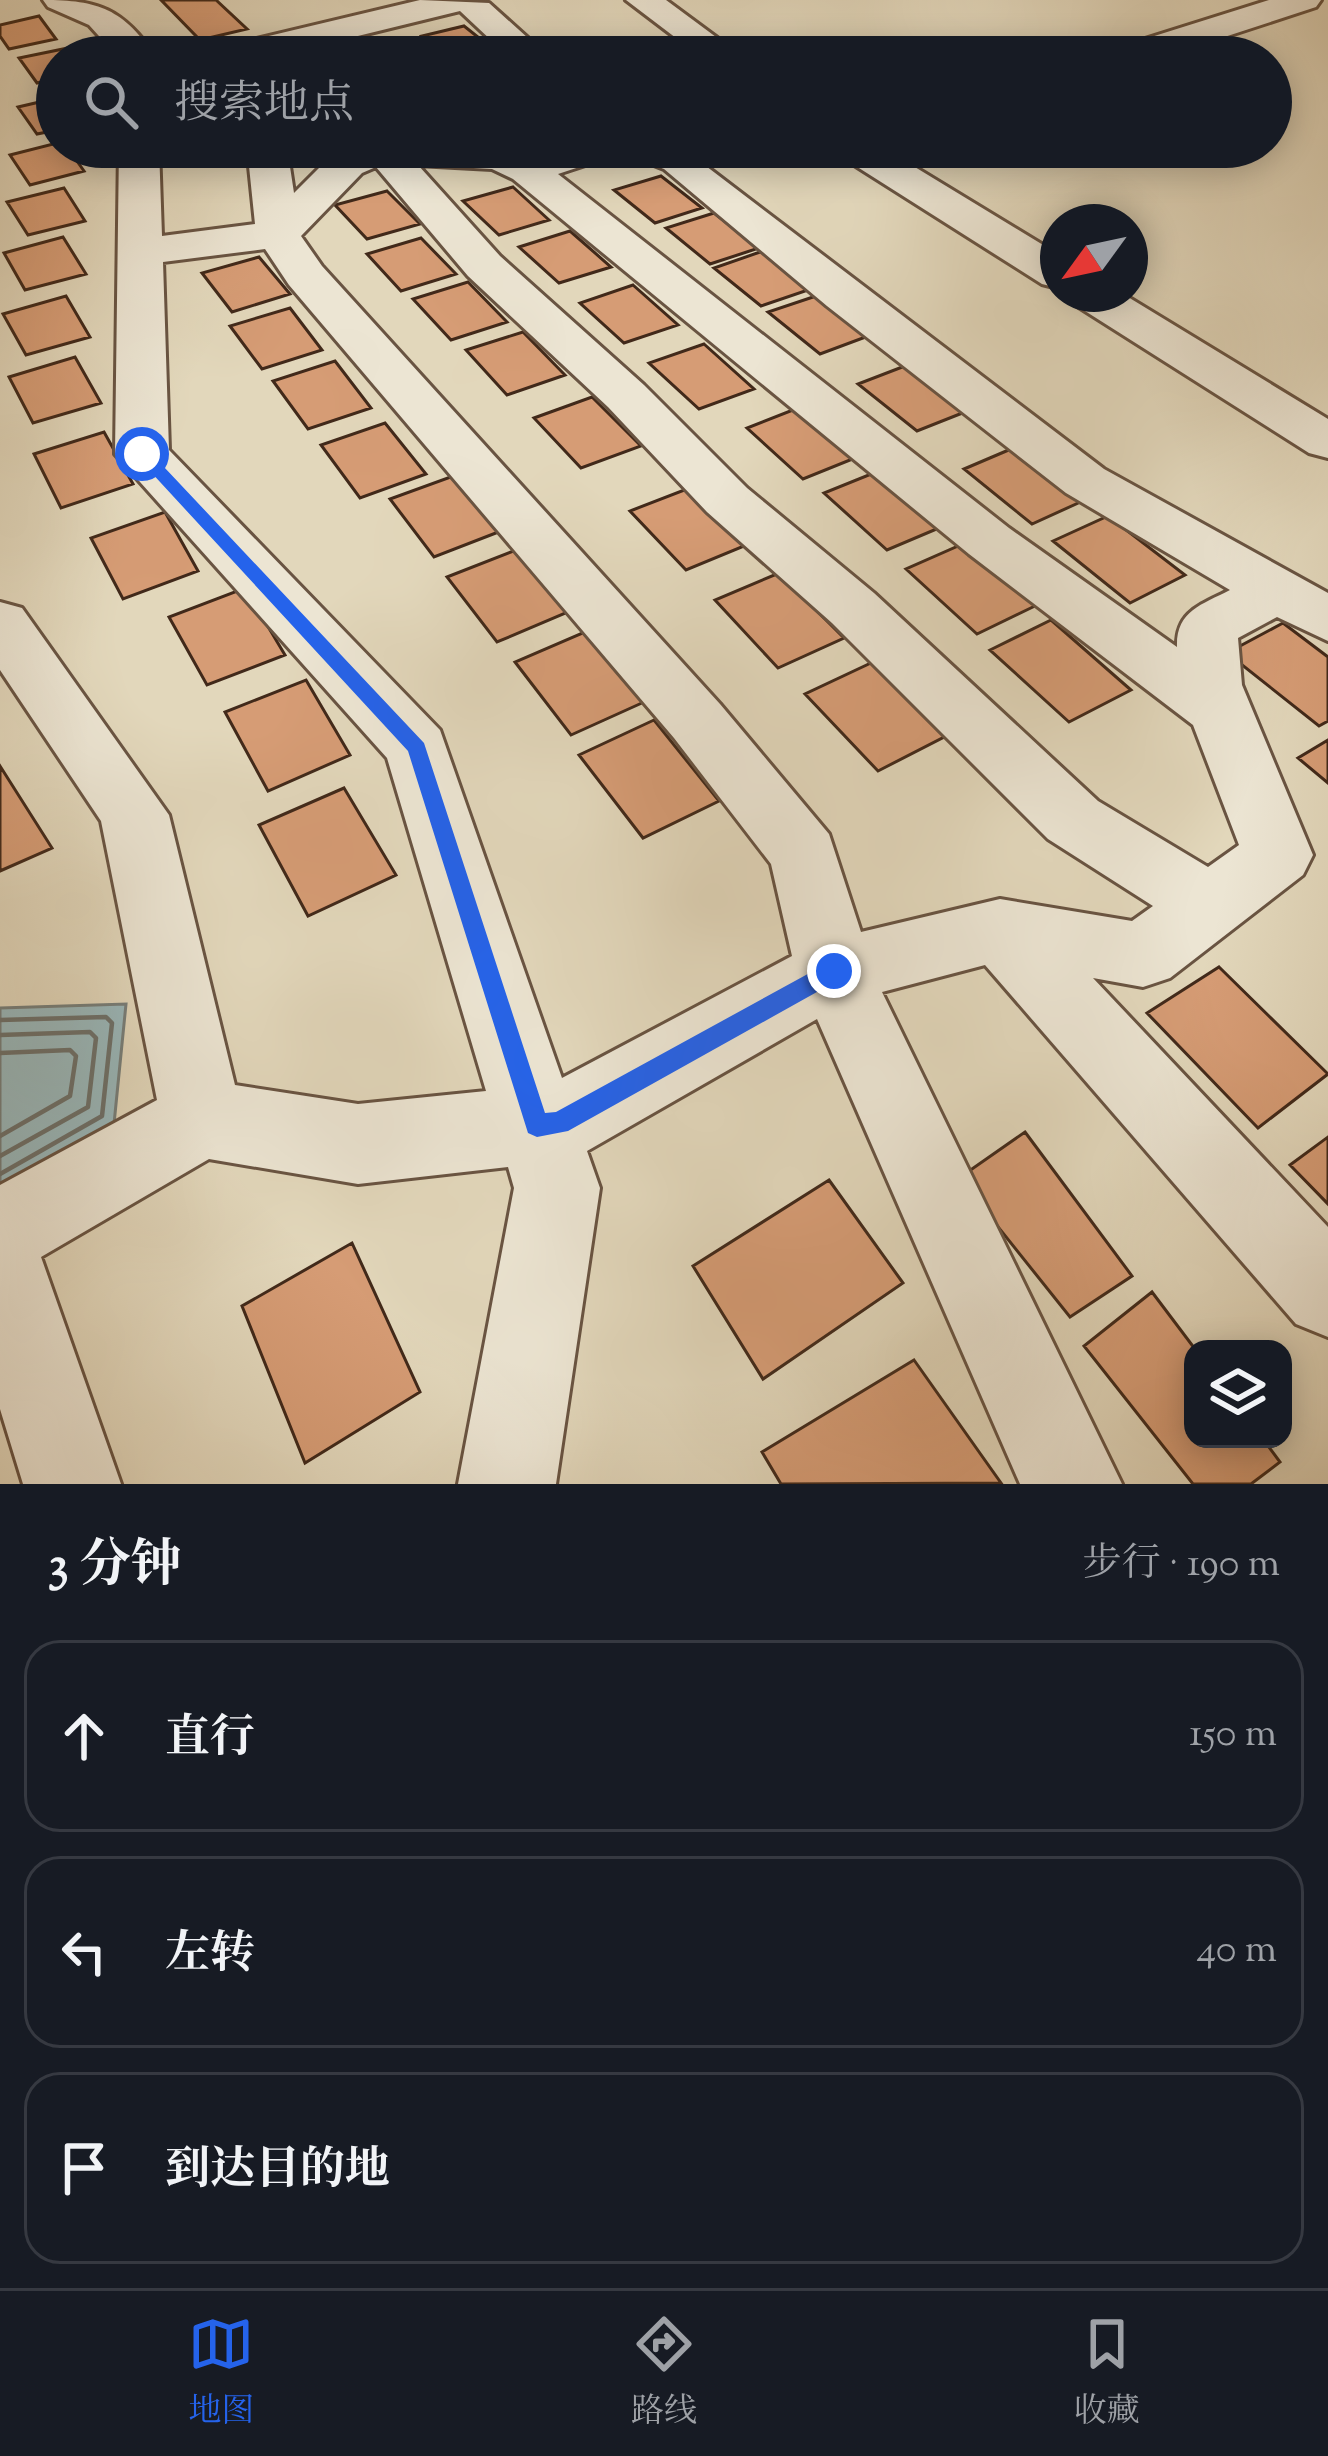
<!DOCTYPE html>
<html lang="zh">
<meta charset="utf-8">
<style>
body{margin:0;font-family:"Sorts Mill Goudy","Noto Serif SC",serif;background:#20242c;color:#f1f3f6}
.controls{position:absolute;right:36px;bottom:36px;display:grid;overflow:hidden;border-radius:24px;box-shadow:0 6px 30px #0003}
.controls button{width:108px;height:108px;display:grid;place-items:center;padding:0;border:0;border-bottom:3px solid #363941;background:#171b24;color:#f1f3f6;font:60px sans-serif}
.compass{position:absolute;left:1040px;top:204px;width:108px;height:108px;border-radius:50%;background:#171b24;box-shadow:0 6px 30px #0003;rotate:237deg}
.stop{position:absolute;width:36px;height:36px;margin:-27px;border:9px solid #2563eb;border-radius:50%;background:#fff}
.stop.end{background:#2563eb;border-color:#fff;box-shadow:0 3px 12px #0008}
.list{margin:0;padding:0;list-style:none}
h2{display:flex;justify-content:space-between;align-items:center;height:156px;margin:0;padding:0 48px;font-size:51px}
h2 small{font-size:39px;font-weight:400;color:#9ea1a6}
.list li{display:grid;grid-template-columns:78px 1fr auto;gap:36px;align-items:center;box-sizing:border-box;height:192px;margin:0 24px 24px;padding:0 24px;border:3px solid #363941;border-radius:36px}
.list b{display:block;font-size:45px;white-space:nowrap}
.list em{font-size:39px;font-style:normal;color:#9ea1a6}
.icon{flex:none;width:66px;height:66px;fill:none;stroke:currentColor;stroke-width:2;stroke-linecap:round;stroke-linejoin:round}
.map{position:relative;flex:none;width:1328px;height:1484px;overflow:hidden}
.search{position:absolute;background:#171b24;box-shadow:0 6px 30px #0003;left:36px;right:36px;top:36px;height:132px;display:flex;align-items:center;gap:30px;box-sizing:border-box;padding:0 42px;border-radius:66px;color:#9ea1a6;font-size:45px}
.sheet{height:804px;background:#171b24}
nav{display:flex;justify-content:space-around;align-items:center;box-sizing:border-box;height:168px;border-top:3px solid #363941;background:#171b24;font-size:33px;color:#9ea1a6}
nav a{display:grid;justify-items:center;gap:6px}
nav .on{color:#2563eb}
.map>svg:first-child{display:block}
.water{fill:#99b7ba;stroke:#767e7a;stroke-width:3}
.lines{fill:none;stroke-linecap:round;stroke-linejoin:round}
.shore{stroke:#6d706a;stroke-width:4.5}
.building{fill:#d69c75;stroke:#41291a;stroke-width:3}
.minor-casing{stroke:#695442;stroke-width:6}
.minor{fill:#ece5d3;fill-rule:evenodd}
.route{fill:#2563eb}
</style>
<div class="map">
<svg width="1328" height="1484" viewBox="0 0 1328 1484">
<rect width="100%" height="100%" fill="#e2d7bb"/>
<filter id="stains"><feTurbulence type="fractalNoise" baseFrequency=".00167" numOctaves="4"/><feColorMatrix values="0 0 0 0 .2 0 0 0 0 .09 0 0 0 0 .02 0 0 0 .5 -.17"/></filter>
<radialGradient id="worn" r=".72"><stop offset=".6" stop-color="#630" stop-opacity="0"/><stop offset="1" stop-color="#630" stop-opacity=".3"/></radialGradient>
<path class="water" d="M126,1004L114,1124L0,1187V1008Z"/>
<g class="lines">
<path class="shore" d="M0,1020L106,1017L112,1023L102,1116L0,1174
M0,1035L90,1032L96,1038L88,1107L0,1156
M0,1053L70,1050L76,1056L70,1096L0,1136"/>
</g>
<path class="building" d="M161,0H216L247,29L200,40Z
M39,16L56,39L9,49L0,36V25Z
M464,26L493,49L447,57L422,36Z
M68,48L75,57H57V78L37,83L19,58Z
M57,98V130L37,134L18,107Z
M57,143L67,147L84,171L30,185L10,155Z
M661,176L702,208L655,223L614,190Z
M513,187L549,220L499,235L463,201Z
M64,188L85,221L28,235L7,202Z
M387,191L420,224L367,239L335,205Z
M714,213L759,248L710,264L666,228Z
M570,231L611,267L559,283L519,247Z
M63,237L86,274L25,290L4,253Z
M421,238L456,274L401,291L367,254Z
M763,251L811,289L761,306L714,268Z
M259,257L290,294L232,312L202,273Z
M468,282L507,322L451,340L413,299Z
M633,285L678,325L624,343L580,303Z
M819,295L871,335L820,354L768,312Z
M66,296L90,337L26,355L3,314Z
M290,308L322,350L262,369L230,326Z
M523,332L565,375L507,395L466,350Z
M704,344L754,389L699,409L649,363Z
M75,357L101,403L33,423L9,377Z
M335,361L371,408L308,429L273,381Z
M910,364L970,410L917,431L858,384Z
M592,397L641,446L581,468L534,418Z
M803,406L860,456L803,479L747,428Z
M385,423L426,474L360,498L321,445Z
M104,432L133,484L61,508L34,454Z
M1018,446L1087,499L1032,524L964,469Z
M881,470L946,525L887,550L824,493Z
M456,475L501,531L434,557L390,499Z
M692,487L749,544L686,570L630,511Z
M165,512L198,571L123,599L91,538Z
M1108,516L1185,575L1130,603L1053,541Z
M965,543L1037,605L977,634L906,569Z
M516,550L568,612L497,642L447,577Z
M779,573L844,638L778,668L715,600Z
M245,588L285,655L207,685L169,617Z
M1051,620L1131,690L1069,722L990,650Z
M1283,623L1328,657V721L1319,726L1227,653Z
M587,631L644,702L571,735L515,662Z
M873,662L946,736L878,771L805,694Z
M306,680L350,755L268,791L225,712Z
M654,720L719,801L643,838L579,755Z
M1328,740V783L1298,758Z
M0,766L52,848L0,871Z
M344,788L396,875L308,916L259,825Z
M1219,967L1328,1074L1258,1128L1147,1013Z
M1025,1132L1132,1276L1070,1317L959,1178Z
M1328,1137V1204L1290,1165Z
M829,1180L903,1283L763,1379L693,1266Z
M352,1243L420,1392L305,1463L242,1306Z
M1152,1292L1195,1349L1193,1439H1263L1280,1462L1251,1484H1193L1084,1346Z
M914,1360L1001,1483L781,1484L762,1452Z"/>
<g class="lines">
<g class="minor-casing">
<path id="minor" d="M43,0C99,0 123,9 156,57H118L89,25L48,7Z
M420,0L489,3L549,57H509L460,11L272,57H209L214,49Z
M626,0H666L743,57H701Z
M1269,0H1321L1316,7L1163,57H1108L1113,49Z
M119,147H159L162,236L255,224L247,147H287L294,193L332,155L356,147H527L535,154L558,147H619L613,156L558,174L1009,528L1177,647C1176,611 1201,605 1230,590L1066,493L827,306L664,169L631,156L625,147H681L1104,469L1328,593V641L1277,617L1238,638L1242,685L1313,855L1303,875L1170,978L1143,987L1093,978L1328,1227V1337L1296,1324L985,965L882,992L1122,1484H1020L817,1019L587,1151L600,1188L556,1484H458L514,1188L508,1167L358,1184L209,1159L41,1257L121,1484H23L0,1409V1185L157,1100L101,821L0,670V602L22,608L169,815L235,1085L358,1104L486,1091L387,758L115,454ZM418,165L492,169L513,179L969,554L1193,725L1239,845L1208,867L1098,801L874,593L747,488L644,385L500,256ZM376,167L468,276L608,407L707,512L832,623L1048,839L1153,906L1132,921L1000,899L861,932L829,834L720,704L322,266L301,236L362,173ZM265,249L289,285L674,738L771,864L792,956L562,1078L440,730L169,450L163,262Z
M834,147H882L1058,254V288L1042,284L840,156Z
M1067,294H1123L1328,419V458L1309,453L1074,304Z"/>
</g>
<use href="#minor" class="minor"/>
</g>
<path class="route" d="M137,450H148L424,743L545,1113L556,1112L826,964H842V978L568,1131L537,1137L528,1133L408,751L137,457Z"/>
<rect width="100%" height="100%" filter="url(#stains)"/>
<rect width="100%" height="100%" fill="url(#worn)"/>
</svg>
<div class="controls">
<button><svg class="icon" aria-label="layers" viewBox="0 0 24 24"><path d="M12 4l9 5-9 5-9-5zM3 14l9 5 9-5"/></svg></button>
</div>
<svg class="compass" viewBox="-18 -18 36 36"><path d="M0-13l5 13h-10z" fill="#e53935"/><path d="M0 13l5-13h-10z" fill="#9ea1a6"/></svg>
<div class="stop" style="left:142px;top:454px"></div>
<div class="stop end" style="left:834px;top:971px"></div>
<div class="search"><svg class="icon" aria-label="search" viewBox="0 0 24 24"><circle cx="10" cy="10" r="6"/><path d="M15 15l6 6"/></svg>搜索地点</div>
</div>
<section class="sheet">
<h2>3 分钟<small>步行 · 190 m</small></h2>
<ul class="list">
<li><svg class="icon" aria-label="ahead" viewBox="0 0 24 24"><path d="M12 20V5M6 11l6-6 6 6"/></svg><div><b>直行</b></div><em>150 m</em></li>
<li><svg class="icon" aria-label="left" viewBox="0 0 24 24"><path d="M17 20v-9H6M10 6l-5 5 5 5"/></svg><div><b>左转</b></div><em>40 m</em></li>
<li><svg class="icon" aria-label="arrive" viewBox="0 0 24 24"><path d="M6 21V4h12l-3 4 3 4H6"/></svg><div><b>到达目的地</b></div></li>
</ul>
</section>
<nav>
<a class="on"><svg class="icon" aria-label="map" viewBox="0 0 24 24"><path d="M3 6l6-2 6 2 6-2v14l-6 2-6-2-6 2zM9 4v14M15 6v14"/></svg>地图</a>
<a><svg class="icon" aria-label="directions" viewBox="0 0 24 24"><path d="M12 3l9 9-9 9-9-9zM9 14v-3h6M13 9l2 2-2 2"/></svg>路线</a>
<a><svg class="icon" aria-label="saved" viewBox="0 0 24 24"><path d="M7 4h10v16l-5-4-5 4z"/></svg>收藏</a>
</nav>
